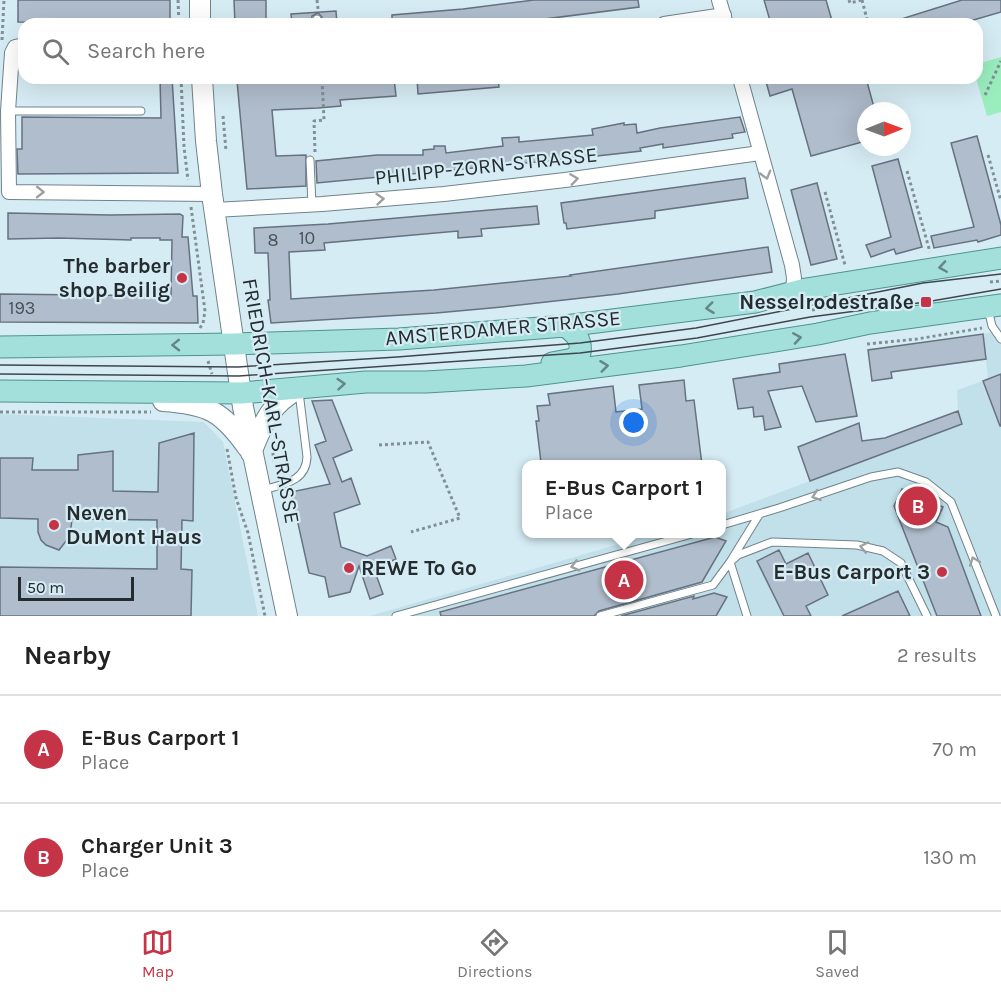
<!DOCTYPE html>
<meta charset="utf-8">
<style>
body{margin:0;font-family:Karla,sans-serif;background:#f2f2f2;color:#222}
.compass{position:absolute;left:857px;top:102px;width:54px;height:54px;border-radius:50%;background:#fff;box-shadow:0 6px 24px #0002;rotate:89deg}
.scale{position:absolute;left:18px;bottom:15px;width:116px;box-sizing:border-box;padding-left:6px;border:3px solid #242c2f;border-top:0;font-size:16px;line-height:21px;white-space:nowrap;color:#242c2f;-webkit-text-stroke:4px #d6ecf4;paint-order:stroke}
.you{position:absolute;left:634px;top:423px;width:21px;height:21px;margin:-15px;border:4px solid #fff;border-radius:50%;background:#1a73e8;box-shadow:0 0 0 9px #1a73e833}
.badge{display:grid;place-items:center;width:39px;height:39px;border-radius:50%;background:#c53446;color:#fff;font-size:20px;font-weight:700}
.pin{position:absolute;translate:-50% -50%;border:3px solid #fff;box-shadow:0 2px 6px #0006}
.popup{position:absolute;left:522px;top:460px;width:204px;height:78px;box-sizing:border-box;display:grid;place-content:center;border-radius:12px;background:#fff;filter:drop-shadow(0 2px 4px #0005);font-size:20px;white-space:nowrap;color:#767676}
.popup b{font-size:22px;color:#222}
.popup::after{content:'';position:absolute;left:50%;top:100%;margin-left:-12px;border:12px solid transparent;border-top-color:#fff}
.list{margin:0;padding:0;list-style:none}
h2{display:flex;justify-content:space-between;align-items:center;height:78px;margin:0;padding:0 24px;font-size:26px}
h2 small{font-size:20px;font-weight:400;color:#767676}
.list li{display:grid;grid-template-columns:39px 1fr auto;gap:18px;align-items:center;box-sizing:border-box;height:108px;padding:0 24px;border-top:2px solid #e0e0e0}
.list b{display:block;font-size:22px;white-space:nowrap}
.list p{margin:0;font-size:20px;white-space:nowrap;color:#767676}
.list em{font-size:20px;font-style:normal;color:#767676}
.icon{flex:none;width:33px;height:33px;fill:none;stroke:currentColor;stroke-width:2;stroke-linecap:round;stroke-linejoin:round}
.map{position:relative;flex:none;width:1001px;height:616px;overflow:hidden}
.search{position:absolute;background:#fff;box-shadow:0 6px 24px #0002;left:18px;right:18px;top:18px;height:66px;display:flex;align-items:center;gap:15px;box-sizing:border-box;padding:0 21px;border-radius:18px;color:#767676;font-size:22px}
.sheet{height:294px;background:#fff}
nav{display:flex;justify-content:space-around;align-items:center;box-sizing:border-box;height:84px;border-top:2px solid #e0e0e0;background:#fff;font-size:16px;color:#767676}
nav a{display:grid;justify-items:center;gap:3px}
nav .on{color:#c53446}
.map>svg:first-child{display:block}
.built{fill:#c2e0ea}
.green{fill:#9aeebe}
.building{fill:#b0bdcc;stroke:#66727f;stroke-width:1.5}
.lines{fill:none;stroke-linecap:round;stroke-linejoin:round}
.lane-casing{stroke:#70838b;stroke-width:9}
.street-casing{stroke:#70838b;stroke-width:16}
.secondary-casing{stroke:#70838b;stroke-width:22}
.primary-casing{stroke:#4f9390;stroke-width:23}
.path{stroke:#819096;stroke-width:3;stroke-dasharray:3 3;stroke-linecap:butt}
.lane{stroke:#fff;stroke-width:7}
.street{stroke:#fff;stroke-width:14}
.secondary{stroke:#fff;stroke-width:20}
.primary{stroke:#a3e0dc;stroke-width:21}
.tram{stroke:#3d474b;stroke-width:1.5}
.oneway{stroke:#9ca0a1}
.oneway2{stroke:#648686}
.poi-dot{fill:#c53446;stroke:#d6ecf4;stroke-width:2}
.labels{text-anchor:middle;stroke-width:4.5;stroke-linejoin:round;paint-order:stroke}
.number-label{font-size:18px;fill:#475056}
.street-label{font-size:21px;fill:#242c2f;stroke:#d6ecf4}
.poi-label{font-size:21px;font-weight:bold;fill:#242c2f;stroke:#d6ecf4;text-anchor:end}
</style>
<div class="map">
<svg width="1001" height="616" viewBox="0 0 1001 616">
<rect width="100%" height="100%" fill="#d6ecf4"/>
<path class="built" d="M1001,331V616H370L654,534H722V514L962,424L958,411L957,390L988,379L983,334Z
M0,414L204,422L223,442L258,616H0Z"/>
<path class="green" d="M1001,57V112L987,116L976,78L977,64Z"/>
<path class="building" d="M18,0H170V24L18,22Z
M234,0H266V24H235Z
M534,0H638L639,7L505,24H392V15L463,9Z
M764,0H826L833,24H771Z
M962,0H1001V12L970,21L971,24H898V20Z
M336,11L337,24H323L322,17L318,13L312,16L311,24H292L291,14Z
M160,78H172L178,173L18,174L17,149H22V117L161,118Z
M295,78H317V80L394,78L396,96L340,100L341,106L318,108L272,110L276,156L306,155V186L247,189L237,81Z
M417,78H498L499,87L418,94Z
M765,78H866L875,111H866V141L811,156L792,89L770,96Z
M740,117L745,132L732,134L733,138L663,148V144L640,148L641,151L588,157L317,183L316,161L377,155H423V150L434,149V146H445L446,153L503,146L502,138L519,137V142L593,135L592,129L624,123V125L636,124L637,133L660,128Z
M977,136L1001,225V235L978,242L977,240L934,248L931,236L974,227L951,143Z
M898,159L922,247L896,254L894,249L871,257L866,245L891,237L872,166Z
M745,178L748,198L655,211V218L567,229L566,223H564L561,203Z
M817,183L837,259L811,265L791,190Z
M537,206L539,224L481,229L482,236L458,238V231L324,243L325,250L289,252L291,299L434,290L571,276L570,275L768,247L772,272L618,294L502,307L436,313L271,323L268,300H270L268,253H255L254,228L328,224Z
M8,213L110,215L180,214L183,216L182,237H188L193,296H197L198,323L0,322V294L171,296L172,240H160V238H131V240L59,238L8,239Z
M983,334L986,359L891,372L892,378L872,381L868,350Z
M845,354L857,416L816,422L802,386L768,391L781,427L765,430L763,416L754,417L753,407L738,409L733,379L780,372L779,364Z
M1001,374V426H1000L983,381Z
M684,380L686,401L694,400L702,465H545L544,462H541L536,421H539L537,406L550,405L548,394L613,386L616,412L642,409L639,385Z
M332,400L352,450L333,458L342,482L351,478L360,504L334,513L341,547L367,556L391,546L396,559L374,569L383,594L370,599L359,566L350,592L329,597L325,577L309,573L291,492L330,484L315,445L326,441L312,401Z
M958,411L962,424L810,481L798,447L859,423L862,441L885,438Z
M194,433L193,521L182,520L181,569L192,570L191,616H0V567L157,569V520L72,519L70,536L59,550L46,545L41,540L38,532V519L0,518V458H33L32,470H78V455L113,451V491L158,492L159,443Z
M902,489L943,507L936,522L948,527L981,616H937L894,506Z
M715,537L726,541L702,582L599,611L594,616H441L440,612Z
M779,550L786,564L808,553L828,595L806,606L811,616H784L757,561Z
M898,591L910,616H842Z
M714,593L727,597L716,616H621L694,596L693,599Z"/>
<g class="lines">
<g class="lane-casing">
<path id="lane" d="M317,19V24
M8,111H141
M310,160L312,205
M988,309L992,326L1001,339
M263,490C283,484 306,482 307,457L299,392
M722,525L779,508L871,477L898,472L926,482L951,502L996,616
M396,616L692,534
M600,616L713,585L730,562L738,555L772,542L857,545L883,551L901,563L927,616
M747,616L730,562L759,515"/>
</g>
<g class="street-casing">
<path id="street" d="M719,0L726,24
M664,24L724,15
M24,45L15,47L12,53L8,111L9,192L212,194
M740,78L792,265L794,278L793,293
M214,210L322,204L444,194L565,180L760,153"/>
</g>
<g class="secondary-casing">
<path id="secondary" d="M200,0V24
M202,78L206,141L212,194L243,407L287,616
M163,401C208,404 222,411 248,448
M251,453C263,424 269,405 298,389"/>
</g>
<g class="primary-casing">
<path id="primary" d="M0,347L235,344L399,339L565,326L755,302L806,289L1001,258
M552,363L573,359L580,353C582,339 575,333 565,326
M0,391L241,393L366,382H426L526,376L681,356L818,334L870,323L1001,305"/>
</g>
<path class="path" d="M178,0L179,24
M317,0L318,9
M849,0L850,3L862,0
M862,0L868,23
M2,40L4,0
M181,78L184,147L188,180
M985,95L1001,61
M223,116L226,151
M315,152L314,121L324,120L322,78
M988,155L1001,201
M907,171L930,252
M825,192L845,265
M191,207L205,311L203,323L200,328
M990,282L1001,281
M812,310L853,303
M867,344L917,339L982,328
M208,361L212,374
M0,412H151
M379,445L428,442L460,518L411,532
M272,447L274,461
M227,449L236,498L248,533L265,616"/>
<use href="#lane" class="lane"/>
<use href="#street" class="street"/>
<use href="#secondary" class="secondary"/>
<use href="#primary" class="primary"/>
<path class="tram" d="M0,365L238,367L397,357L580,343L696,328L923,283L1001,274
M0,374L239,376L580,353L697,338L810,317L926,302L1001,289"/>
</g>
<defs><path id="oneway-chevron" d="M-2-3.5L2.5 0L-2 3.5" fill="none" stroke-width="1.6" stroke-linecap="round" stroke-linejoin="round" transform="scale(1.5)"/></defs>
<g class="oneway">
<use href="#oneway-chevron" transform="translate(766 175) rotate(74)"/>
<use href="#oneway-chevron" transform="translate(574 179) rotate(-8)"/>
<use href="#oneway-chevron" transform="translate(40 192) rotate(1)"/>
<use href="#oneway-chevron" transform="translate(380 199) rotate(-5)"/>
<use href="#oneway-chevron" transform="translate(816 496) rotate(161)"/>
<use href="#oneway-chevron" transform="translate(864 547) rotate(-168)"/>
<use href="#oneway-chevron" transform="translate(974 561) rotate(-111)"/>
<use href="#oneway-chevron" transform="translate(575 566) rotate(165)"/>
</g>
<g class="oneway2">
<use href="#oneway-chevron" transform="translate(943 267) rotate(171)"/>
<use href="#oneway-chevron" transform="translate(710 308) rotate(173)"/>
<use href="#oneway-chevron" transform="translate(797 338) rotate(-9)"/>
<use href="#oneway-chevron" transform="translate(176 345) rotate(179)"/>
<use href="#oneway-chevron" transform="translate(604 366) rotate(-7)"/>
<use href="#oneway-chevron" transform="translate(341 384) rotate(-5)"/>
</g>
<g class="poi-dot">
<circle cx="182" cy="278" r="6"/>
<rect x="920" y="296" width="12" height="12" rx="3"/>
<circle cx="54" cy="525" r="6"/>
<circle cx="349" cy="568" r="6"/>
<circle cx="942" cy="572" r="6"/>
</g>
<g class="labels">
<g class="number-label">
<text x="307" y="244">10</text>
<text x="273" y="246">8</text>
<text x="22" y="314">193</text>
</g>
<g class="street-label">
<text transform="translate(486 166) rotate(-6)" y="7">PHILIPP-ZORN-STRASSE</text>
<text transform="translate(503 328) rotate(-5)" y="7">AMSTERDAMER STRASSE</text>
<text transform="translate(271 401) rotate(80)" y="7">FRIEDRICH-KARL-STRASSE</text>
</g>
<g class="poi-label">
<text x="170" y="273">The barber<tspan x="170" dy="24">shop Beilig</tspan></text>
<text x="914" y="309">Nesselrodestraße</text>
<text x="66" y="520" text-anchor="start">Neven<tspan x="66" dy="24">DuMont Haus</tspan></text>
<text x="361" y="575" text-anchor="start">REWE To Go</text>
<text x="930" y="579">E-Bus Carport 3</text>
</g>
</g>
</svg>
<svg class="compass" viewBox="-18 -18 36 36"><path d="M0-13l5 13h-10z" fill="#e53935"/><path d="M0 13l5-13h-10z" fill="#767676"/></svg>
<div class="scale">50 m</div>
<div class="you"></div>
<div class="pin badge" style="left:624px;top:580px">A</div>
<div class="popup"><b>E-Bus Carport 1</b>Place</div>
<div class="pin badge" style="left:918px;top:506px">B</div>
<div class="search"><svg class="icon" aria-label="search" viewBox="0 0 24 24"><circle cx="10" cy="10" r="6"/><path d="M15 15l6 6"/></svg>Search here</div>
</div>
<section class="sheet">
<h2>Nearby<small>2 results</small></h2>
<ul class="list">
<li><span class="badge">A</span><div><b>E-Bus Carport 1</b><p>Place</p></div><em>70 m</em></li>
<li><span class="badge">B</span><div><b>Charger Unit 3</b><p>Place</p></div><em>130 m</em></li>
</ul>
</section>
<nav>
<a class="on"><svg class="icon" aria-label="map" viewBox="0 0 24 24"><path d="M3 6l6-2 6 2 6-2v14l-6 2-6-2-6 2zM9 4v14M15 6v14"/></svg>Map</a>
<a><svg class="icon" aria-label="directions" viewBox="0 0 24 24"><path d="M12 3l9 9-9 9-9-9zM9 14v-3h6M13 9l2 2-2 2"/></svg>Directions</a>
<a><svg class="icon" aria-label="saved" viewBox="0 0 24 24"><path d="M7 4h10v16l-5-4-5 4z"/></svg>Saved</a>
</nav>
